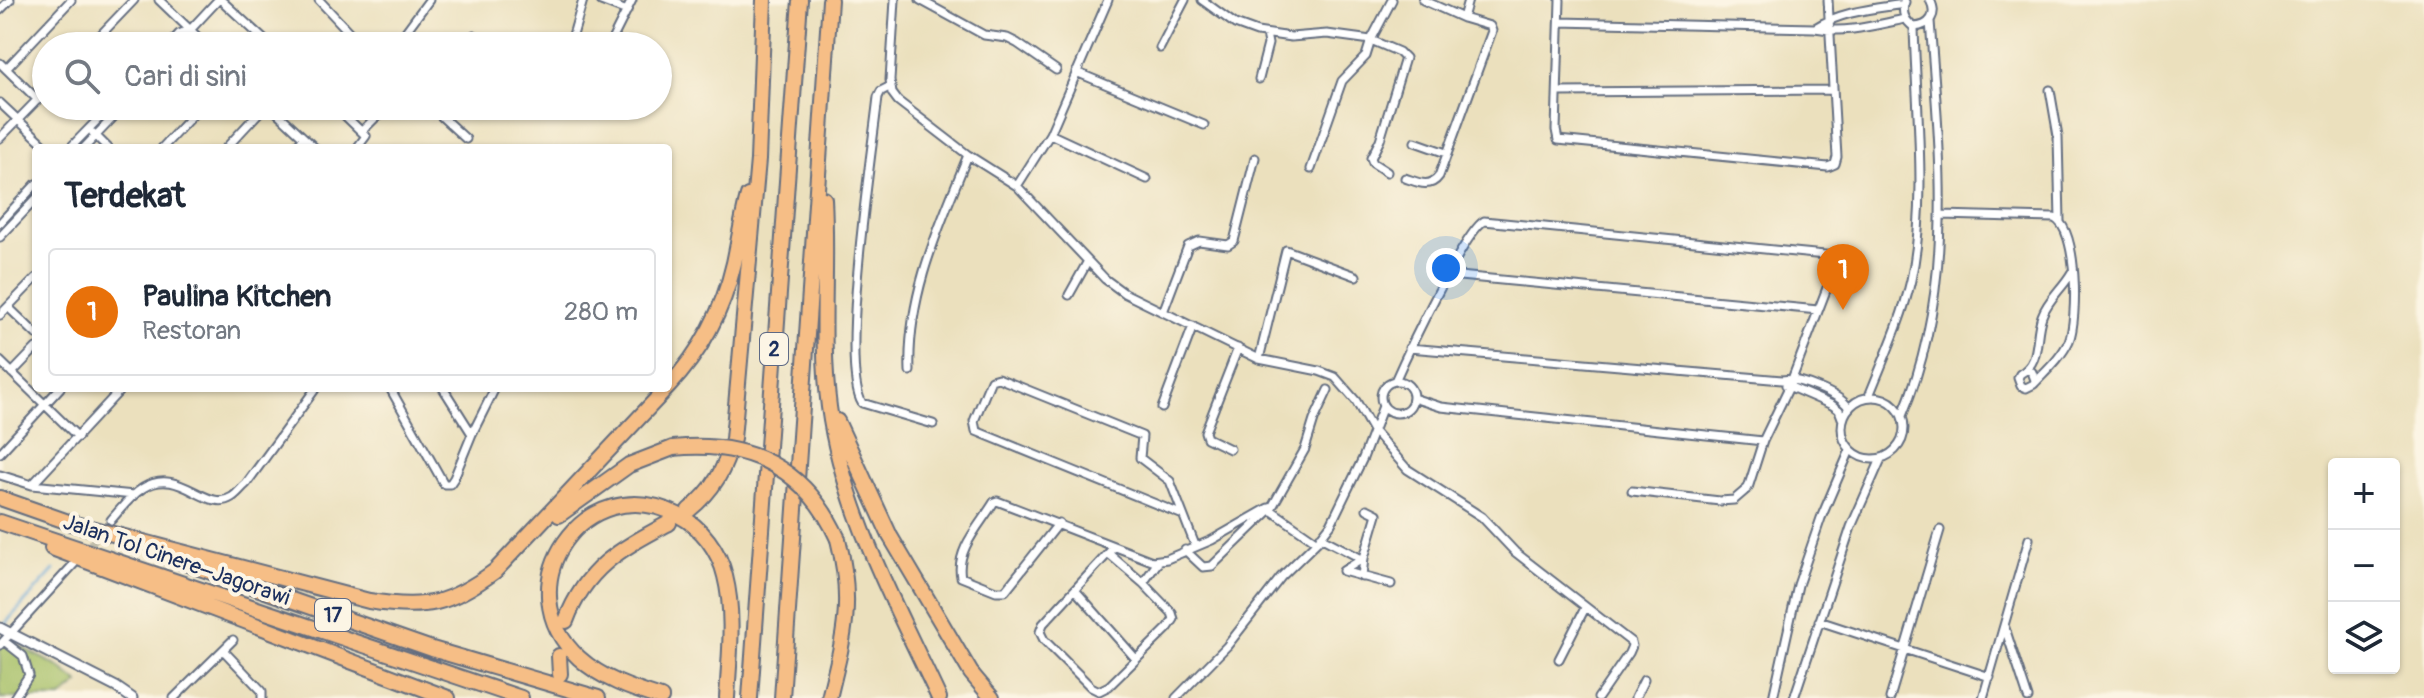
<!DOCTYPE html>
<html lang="id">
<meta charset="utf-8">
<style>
body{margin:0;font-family:Pangolin,sans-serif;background:#f6f6f7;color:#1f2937}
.controls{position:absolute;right:24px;bottom:24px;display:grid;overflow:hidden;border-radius:8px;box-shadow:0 2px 6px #0004}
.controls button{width:72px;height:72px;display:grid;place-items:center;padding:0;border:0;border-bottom:2px solid #e0e1e3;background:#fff;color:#1f2937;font:40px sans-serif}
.you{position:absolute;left:1446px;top:268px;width:28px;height:28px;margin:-20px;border:6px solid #fff;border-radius:50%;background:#1a73e8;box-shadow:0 0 0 12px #1a73e833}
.badge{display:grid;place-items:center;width:52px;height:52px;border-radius:50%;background:#7c3aed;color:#fff;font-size:26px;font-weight:700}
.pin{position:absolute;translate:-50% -66px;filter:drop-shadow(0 2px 4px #0008)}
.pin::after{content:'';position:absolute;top:42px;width:28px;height:24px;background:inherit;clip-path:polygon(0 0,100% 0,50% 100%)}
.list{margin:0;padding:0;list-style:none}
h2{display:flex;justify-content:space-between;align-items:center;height:104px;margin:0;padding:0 32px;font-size:34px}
h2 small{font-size:26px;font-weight:400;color:#747a83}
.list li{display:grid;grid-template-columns:52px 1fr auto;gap:24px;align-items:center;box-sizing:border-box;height:128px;margin:0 16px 16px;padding:0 16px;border:2px solid #e0e1e3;border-radius:8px}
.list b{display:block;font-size:30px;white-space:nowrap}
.list p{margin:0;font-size:26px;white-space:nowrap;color:#747a83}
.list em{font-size:26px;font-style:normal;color:#747a83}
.icon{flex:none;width:44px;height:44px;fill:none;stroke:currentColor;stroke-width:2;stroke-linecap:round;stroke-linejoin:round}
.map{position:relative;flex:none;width:2424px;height:698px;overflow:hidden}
.search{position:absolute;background:#fff;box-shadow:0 2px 6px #0004;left:32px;top:32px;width:640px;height:88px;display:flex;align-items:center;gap:20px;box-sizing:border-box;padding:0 28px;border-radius:44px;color:#747a83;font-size:30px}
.panel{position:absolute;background:#fff;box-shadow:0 2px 6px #0004;left:32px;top:144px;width:640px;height:248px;border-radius:8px}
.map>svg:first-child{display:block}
.green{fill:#a5bf65;stroke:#607762;stroke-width:2}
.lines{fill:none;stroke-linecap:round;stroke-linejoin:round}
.stream{stroke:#5ca0d1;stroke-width:3}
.minor-tunnel{stroke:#c1bdaa;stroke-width:7;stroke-dasharray:7 3.5;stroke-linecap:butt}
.minor-casing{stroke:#646d7f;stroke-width:11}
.tertiary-casing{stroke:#646d7f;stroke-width:13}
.motorway-casing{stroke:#646d7f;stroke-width:18}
.minor{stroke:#fff;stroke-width:7}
.tertiary{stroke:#fff;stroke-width:9}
.motorway{stroke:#f6be86;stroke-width:14}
.motorway-bridge-casing{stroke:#646d7f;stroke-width:18;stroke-linecap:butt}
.motorway-bridge{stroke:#f6be86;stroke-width:14}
.labels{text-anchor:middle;stroke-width:8;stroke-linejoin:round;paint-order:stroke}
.shield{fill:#fcf5e5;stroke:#5e6a86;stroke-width:2}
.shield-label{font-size:20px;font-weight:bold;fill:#1b2f5e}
.street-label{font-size:22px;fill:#1b2f5e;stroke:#fcf5e5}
</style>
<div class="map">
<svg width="2424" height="698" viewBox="0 0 2424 698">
<rect width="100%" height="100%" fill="#fcf5e5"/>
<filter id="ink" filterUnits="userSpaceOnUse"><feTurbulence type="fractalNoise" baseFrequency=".0125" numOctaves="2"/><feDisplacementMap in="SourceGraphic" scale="16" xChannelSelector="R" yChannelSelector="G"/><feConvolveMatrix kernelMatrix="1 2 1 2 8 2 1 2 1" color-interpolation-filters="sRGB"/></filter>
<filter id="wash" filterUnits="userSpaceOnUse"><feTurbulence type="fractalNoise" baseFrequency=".006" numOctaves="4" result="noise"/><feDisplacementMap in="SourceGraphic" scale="32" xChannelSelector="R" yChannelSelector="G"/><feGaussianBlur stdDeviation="1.8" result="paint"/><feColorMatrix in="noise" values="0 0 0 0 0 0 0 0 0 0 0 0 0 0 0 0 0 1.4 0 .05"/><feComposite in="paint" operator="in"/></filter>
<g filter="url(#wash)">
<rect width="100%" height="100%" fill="#ebe0bd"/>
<path class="green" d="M0,636L59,667L79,683L61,698H0Z"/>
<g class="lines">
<path class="stream" d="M3,626L54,570"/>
</g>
</g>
<g filter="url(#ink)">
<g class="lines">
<path class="minor-tunnel" d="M84,552L111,520"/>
<g class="minor-casing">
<path id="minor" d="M159,0L207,46
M221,0L271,46
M319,0L362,46
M895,0L890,80L892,93L898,101L968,155L1017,186L1105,279L1124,293L1259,359L1319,371L1335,377L1356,401L1372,429L1407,469L1482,517L1515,552L1631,642L1632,646L1629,653L1598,698
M920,0L984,35L1007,38L1017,43L1056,70
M1202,0L1235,24L1257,32L1291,37L1327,34L1371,40L1392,0
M1423,0L1463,18L1468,0
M1560,0L1556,130L1558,140L1828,167L1835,164L1837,157L1828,0
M601,1L627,11
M1905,2C1901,12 1905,21 1914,27C1930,26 1938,15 1930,0
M0,10L10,0
M1560,22L1815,28C1847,34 1875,25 1905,19
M1815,28C1842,11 1873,9 1904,4V0
M90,46L134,0
M168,46L179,34L191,29
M182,46L191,29L218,0
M395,46L429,0
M465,46L474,35
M570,46L583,0
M609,46L632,0
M1160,48L1185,0
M0,63L38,100
M6,69L71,0
M1076,72L1204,125
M1259,79L1268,44L1266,34
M891,86L881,91L878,97C872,152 839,365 862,403L933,424
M2050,90L2058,136L2060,221
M1558,92L1832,90
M0,103L48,148
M270,106L315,148
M335,106L366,136L357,148
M430,106L466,139
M362,131L387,106
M93,133L108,148
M1050,134L1147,179
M0,138L46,91
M1415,142L1446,153
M70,148L111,106
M84,148L124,106
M162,148L201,106
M226,148L265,106
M293,148L304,138
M1311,169L1342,81L1366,56L1371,40L1399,52L1405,58L1380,140L1371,158L1373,163L1387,172
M1405,178C1417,182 1430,189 1439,176L1492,31L1490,26L1463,18
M1017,186L1050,134L1108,0
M1942,215L2054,218C2078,228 2078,319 2069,341C2061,358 2046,371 2034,384
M0,223L36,184
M0,237L36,199
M1449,275L1818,310
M1069,295L1088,261
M8,307L36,334
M1163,312L1188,246L1199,241L1228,245L1234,241L1255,158
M0,315L36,278
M1409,348L1782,380C1797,377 1840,394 1848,407
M1259,359L1286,250L1356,276
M0,361L78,437
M2028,370L2032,372L2035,380L2034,384L2026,388L2021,386L2018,378L2020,374C2042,362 2034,338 2042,316C2048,299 2063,288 2072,272
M910,371C907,294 940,225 968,155
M12,373L36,348
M1395,381C1406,356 1465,231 1484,221L1835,256V267L1789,387L1763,441L1748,488L1734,500L1720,501L1632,491
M1381 397a16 16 0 1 1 32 0a16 16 0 1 1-32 0Z
M1786,385L1832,405L1839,410L1842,418
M390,388L444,484H450L454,478L472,434
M443,388L472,434L495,388
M1869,396C1884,358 1902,320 1911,280C1928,202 1916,107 1914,27
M1842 428a31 31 0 1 1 62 0a31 31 0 1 1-62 0Z
M1413,398L1441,407L1763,441
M1162,408L1193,326
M1902,416C1956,289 1940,155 1930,21
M1230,449L1207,438L1205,432L1238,348
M0,453L60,388
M0,475L32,485L134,495
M32,485L122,388
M1183,515L976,431L974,421L991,380L998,378L1142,436L1140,458L1170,481L1195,545
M111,520C121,509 130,496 143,488C180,465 206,514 232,497C237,494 241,488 246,484L316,388
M1059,523L1005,591H996L961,577C955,550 981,524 994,502L997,501L1152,561L1167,559L1212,540L1268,508L1317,542
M1320,537L1362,559
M1185,550L1203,567L1212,566L1271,509L1305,449L1314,420L1328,390
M1109,554L1143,583L1172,613L1174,619L1168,628L1109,686L1099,691L1091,687L1044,640L1040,632L1043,624L1114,547
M1364,558L1343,571L1391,584
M1362,577L1364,558L1377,514L1367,509
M1143,583L1159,561
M1076,591L1136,659
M1819,621L1990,677
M2005,628L2028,698
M4,641L23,656L29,675L14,698
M0,645L74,564
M223,650L262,691V698
M1559,659L1585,608
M174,698L233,640
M1176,698L1227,646L1281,577L1317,542L1331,524L1363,458L1383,406
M1635,698L1644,680
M1773,698L1798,585L1821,518L1850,450
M1794,698L1851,527L1881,459
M1890,698L1940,530
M1983,698L2029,539"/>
</g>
<g class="tertiary-casing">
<path id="tertiary" d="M0,628L116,687L132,698"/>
</g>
<g class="motorway-casing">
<path id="motorway" d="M824,199C828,268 820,338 829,407C843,511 896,605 939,698
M668,387C702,351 723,311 734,263C739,240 742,218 748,196
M837,421L890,536L971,673L992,698
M0,498L77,525
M689,510C714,490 725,469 733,439L758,160L764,0
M559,515L629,465L673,448
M0,522L521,698
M71,523L369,601C425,610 449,605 495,571L667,388
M52,548L448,698
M165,556L432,649L598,698
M566,621C586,567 621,549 669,523
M559,656L560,674
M661,698C632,689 602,679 579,658C503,588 584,467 678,515C702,527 719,551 725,576C735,615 729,659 727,698
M750,698L800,0
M782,698L830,0
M829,698C844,637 854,602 838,539"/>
</g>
<use href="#minor" class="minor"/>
<use href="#tertiary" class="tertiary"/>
<use href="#motorway" class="motorway"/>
<g class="motorway-bridge-casing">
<path id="motorway-bridge" d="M673,448C749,440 806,468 838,539"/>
</g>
<use href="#motorway-bridge" class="motorway-bridge"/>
</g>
</g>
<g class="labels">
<g class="shield">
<rect x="760" y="333" width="28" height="32" rx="6"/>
<rect x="315" y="599" width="36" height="32" rx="6"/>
</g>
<g class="shield-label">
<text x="774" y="356">2</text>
<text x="333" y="622">17</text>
</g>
<g class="street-label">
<text transform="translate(177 559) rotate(19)" y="8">Jalan Tol Cinere–Jagorawi</text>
</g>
</g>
</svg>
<div class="controls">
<button>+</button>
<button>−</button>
<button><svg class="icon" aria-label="layers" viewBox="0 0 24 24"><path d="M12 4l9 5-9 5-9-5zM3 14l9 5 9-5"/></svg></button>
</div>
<div class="you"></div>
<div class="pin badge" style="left:1843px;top:310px;background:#e8710a">1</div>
<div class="search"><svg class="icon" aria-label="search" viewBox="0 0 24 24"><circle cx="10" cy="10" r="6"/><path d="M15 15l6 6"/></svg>Cari di sini</div>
<section class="panel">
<h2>Terdekat<small></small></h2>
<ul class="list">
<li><span class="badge" style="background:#e8710a">1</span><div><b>Paulina Kitchen</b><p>Restoran</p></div><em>280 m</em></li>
</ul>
</section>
</div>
